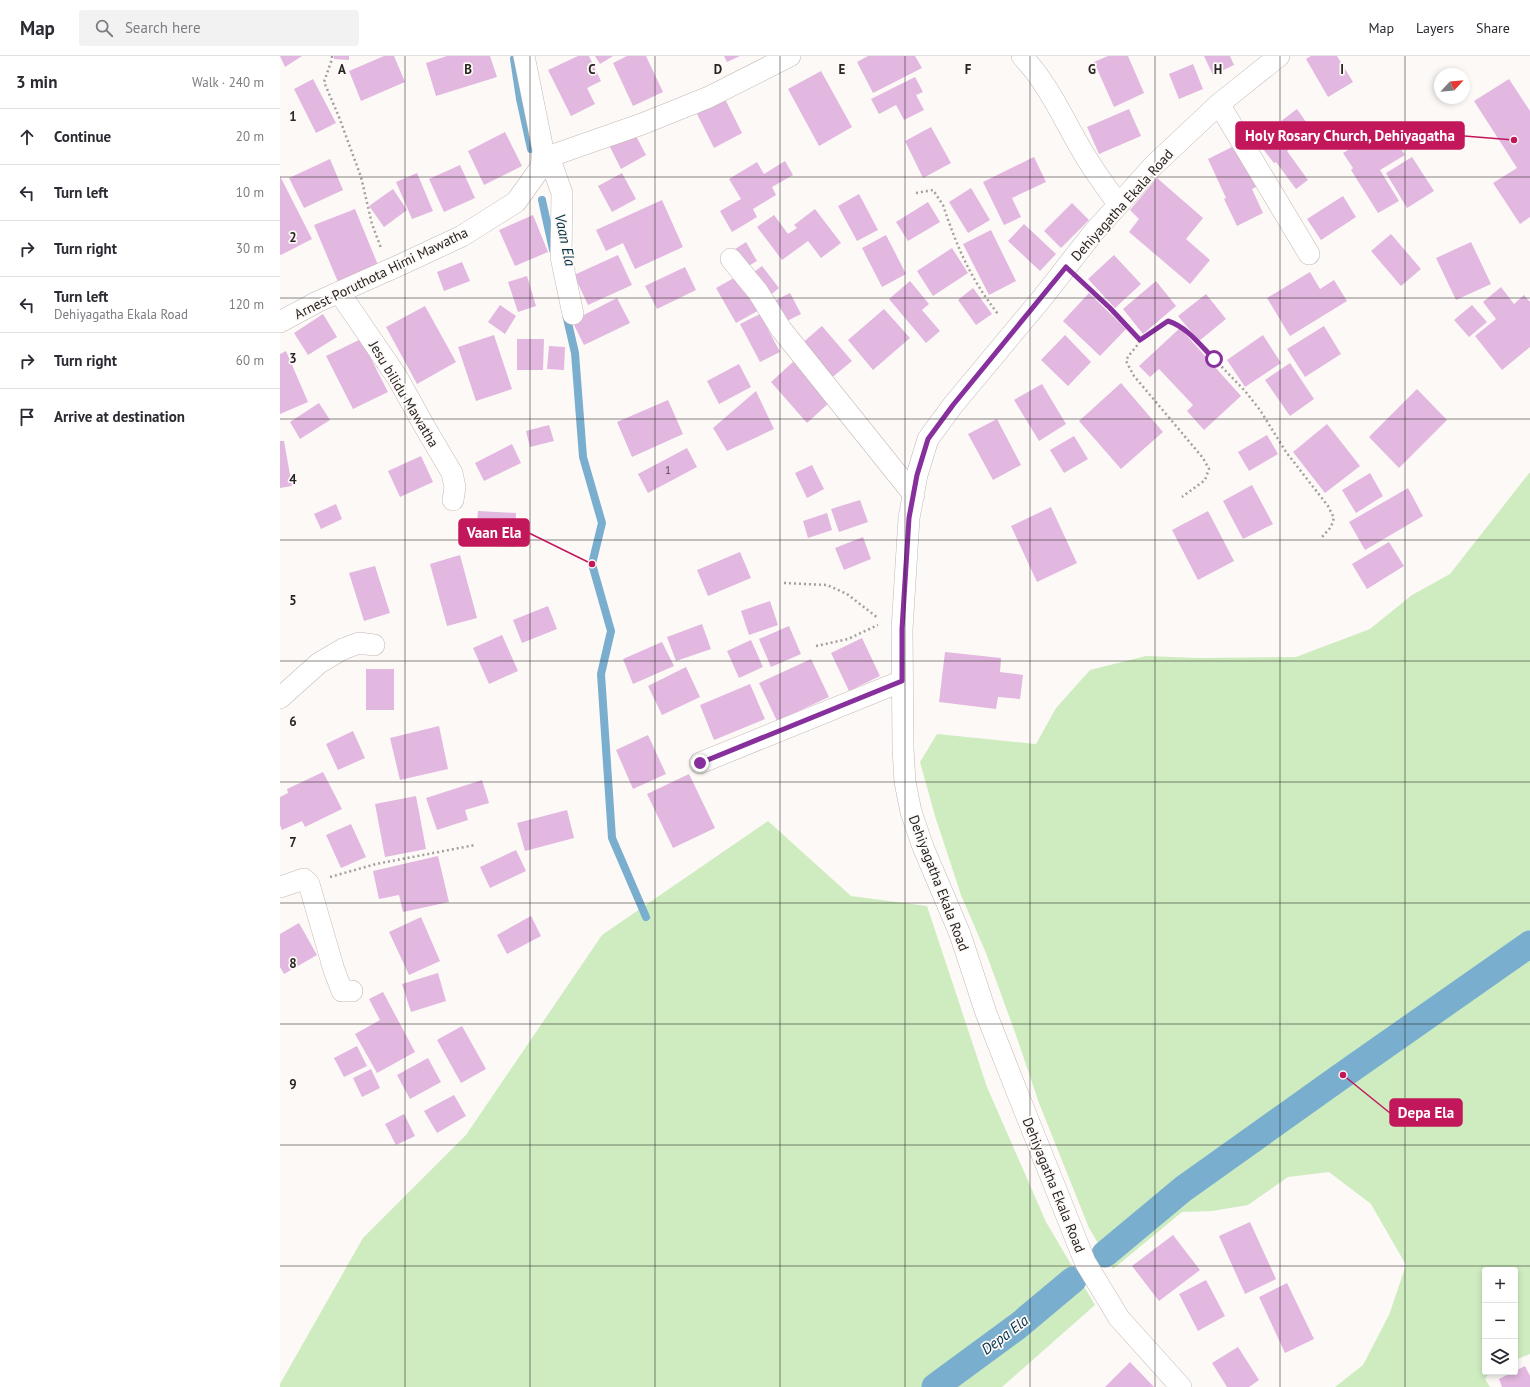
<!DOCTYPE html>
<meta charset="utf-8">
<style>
body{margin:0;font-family:"PT Sans",sans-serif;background:#f2f2f3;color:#2b2b33}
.controls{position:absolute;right:12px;bottom:12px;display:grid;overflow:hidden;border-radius:4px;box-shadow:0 2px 6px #0003}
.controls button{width:36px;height:36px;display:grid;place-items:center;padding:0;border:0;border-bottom:1px solid #e1e1e2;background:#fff;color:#2b2b33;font:20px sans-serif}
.compass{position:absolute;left:1154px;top:12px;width:36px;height:36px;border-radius:50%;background:#fff;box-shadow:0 2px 6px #0003;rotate:64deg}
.stop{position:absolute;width:12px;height:12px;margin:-9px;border:3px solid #872f9c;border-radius:50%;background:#fff}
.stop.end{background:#872f9c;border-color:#fff;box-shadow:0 1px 4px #0008}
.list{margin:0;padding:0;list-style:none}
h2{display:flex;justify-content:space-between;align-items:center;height:52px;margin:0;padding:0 16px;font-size:17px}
h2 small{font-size:13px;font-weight:400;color:#7c7c81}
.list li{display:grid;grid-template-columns:26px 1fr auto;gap:12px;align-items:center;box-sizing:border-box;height:56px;padding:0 16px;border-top:1px solid #e1e1e2}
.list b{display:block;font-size:15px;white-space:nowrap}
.list p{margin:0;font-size:13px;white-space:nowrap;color:#7c7c81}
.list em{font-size:13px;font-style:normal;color:#7c7c81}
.icon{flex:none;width:22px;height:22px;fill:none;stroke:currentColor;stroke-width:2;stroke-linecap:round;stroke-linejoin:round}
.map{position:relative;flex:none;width:1250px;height:1331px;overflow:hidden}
header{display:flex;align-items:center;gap:24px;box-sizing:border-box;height:56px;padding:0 20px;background:#fff;border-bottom:1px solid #e1e1e2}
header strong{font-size:19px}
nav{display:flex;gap:22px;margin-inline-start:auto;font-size:14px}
.search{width:280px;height:36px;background:#f2f2f3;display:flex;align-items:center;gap:10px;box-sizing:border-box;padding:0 14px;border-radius:4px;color:#7c7c81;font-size:15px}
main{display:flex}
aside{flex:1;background:#fff}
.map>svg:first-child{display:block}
.green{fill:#ceecc0}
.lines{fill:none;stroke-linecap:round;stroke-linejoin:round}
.stream{stroke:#79aecf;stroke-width:8}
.canal{stroke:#79aecf;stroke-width:27}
.building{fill:#e2b7e0}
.street-casing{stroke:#c4b8b4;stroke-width:22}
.path{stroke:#a39f9d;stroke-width:2.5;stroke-dasharray:2 3;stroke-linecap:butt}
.street{stroke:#fff;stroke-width:21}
.route{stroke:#872f9c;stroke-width:5}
.grid{fill:none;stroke:#282422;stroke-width:1;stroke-opacity:0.55}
.labels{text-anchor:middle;stroke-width:3.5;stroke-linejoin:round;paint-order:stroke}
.number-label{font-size:12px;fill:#564952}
.street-label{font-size:14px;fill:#282422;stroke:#fdf9f7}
.water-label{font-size:15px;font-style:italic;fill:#023248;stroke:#fdf9f7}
.grid-label{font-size:13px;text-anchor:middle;font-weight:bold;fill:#282422;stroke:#fdf9f7;stroke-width:3.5;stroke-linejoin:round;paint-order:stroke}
.leader{fill:none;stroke:#c2185b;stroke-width:1.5}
.callout-dot{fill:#c2185b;stroke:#fdf9f7;stroke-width:1.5}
.callout{fill:#c2185b;stroke:#c2185b;stroke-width:1.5}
.callout-label{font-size:15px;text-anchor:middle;font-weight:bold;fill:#fff}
</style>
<header>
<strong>Map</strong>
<div class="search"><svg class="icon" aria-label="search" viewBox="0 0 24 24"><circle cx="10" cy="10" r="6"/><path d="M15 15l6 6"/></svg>Search here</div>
<nav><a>Map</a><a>Layers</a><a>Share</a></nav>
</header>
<main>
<aside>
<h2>3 min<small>Walk · 240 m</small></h2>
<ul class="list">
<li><svg class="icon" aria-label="ahead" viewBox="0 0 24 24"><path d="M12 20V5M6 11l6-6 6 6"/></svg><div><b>Continue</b></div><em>20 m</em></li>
<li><svg class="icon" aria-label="left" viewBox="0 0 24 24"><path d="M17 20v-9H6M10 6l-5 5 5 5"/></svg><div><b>Turn left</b></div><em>10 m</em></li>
<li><svg class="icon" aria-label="right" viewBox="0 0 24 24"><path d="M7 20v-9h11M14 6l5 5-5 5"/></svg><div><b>Turn right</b></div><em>30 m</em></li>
<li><svg class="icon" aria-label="left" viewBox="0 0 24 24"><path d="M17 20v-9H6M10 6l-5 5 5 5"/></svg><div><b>Turn left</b><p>Dehiyagatha Ekala Road</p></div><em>120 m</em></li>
<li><svg class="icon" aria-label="right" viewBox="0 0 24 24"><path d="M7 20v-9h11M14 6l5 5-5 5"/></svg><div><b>Turn right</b></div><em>60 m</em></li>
<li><svg class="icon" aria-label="arrive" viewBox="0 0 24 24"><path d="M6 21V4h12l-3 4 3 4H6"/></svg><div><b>Arrive at destination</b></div></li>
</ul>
</aside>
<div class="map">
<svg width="1250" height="1331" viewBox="0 0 1250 1331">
<rect width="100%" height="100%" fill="#fdf9f7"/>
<path class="green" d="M1250,416V1298L1235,1304V1214H1205V1316H1210L1205,1323L1210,1331H1055L1083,1309L1109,1259L1126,1209L1091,1148L1049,1116L1008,1121L968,1149L932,1155L902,1156L833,1213L809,1172L759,1047L736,979L706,897L681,839L655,760L640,706L657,678L756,688L776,652L810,614L866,600L919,602L1016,601L1090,573L1132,539L1170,518Z
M488,765L571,840L647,850L707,1031L766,1166L815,1249L722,1331H0V1328L83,1182L186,1079L322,879Z"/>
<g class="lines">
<path class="stream" d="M234,3L240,43L251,93
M262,144L273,194
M286,258L295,297L303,401L322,467L312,508L331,575L321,618L332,782L366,861"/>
<path class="canal" d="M825,1198L903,1133L1063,1019L1250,888
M655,1331L738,1270L793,1224"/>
</g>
<path class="building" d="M0,0H22L5,11Z
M54,0H69V4L54,3Z
M104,0H114L125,26L81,45L69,15Z
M167,0H210L217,21L156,40L146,7Z
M298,0H309L321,25L307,32L315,48L291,60L268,14Z
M315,0H333L320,8Z
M347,0H366L383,36L353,50L333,7Z
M444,0H460L447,6Z
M588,0H635L642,12L593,37L577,6Z
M828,0H848L864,37L834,51L814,6Z
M924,0H950L954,9L933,19Z
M1031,0H1057L1073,26L1048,41L1026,3Z
M913,8L923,33L899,43L889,18Z
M541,15L572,71L539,90L508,33Z
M635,21L643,36L636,39L644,54L624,64L616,49L599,58L591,43Z
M33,23L56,67L36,77L14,33Z
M1229,23L1250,55V161L1240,168L1213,127L1237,112L1194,45Z
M445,43L462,77L434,92L417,58Z
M849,53L861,80L819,98L807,71Z
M1017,53L1033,76L1007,95L1028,124L1016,133L996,106L994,107L976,84Z
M651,71L671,107L643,122L625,85Z
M1107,71L1125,99L1100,114L1119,145L1098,157L1071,114L1073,112L1063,97Z
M225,76L242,110L204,129L188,95Z
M354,76L366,99L341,113L329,89Z
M958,88L978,130L972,133L983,157L957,170L944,143L946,142L928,103Z
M754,101L766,126L732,142L741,161L724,169L703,126Z
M1132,101L1154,135L1127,152L1106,117Z
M50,103L63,134L24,152L9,122Z
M505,105L513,119L492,131L496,139L473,153L477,161L452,176L440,155L461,143L449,123L477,106L484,118Z
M180,109L195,142L164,156L149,123Z
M137,117L153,155L132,163L116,126Z
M342,117L356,143L332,156L318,130Z
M0,120L32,183L1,199L0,198Z
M877,122L923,162L906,183L930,204L910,228L849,176L859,163L850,154Z
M691,132L710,164L688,177L669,146Z
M113,133L127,154L104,171L89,150Z
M579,138L598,174L577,185L558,150Z
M1063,140L1076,161L1041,184L1027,163Z
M382,144L403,191L355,213L343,187L326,195L316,174Z
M648,146L660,166L628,185L616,166Z
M792,147L809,164L781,192L764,175Z
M75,153L98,209L58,226L34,169Z
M535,153L561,187L541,202L528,185L502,204L477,171L494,159L508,178L517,172L514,169Z
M253,159L268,196L235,210L219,174Z
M744,168L776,198L760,215L728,185Z
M711,174L736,225L709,239L683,188Z
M1111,178L1141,213L1121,230L1091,195Z
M606,179L626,218L602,231L582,192Z
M466,186L477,205L463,213L452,195Z
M1191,186L1211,228L1176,244L1156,202Z
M672,192L688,217L653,240L637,215Z
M338,199L352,229L308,249L294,219Z
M834,199L861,228L835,252L808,223Z
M182,206L190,225L164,235L157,216Z
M482,210L499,232L487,242L469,220Z
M405,211L416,234L377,253L365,230Z
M1030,216L1040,233L1054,224L1067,245L1010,280L987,242Z
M461,218L481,253L456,267L436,232Z
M247,220L256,250L238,256L228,226Z
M630,225L649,248L642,254L660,275L646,287L609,243Z
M876,225L896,250L863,278L843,253Z
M1221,231L1234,248L1244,239L1250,246V291L1222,314L1195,280L1216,263L1203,246Z
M693,232L712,258L696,269L678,244Z
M510,237L521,258L503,267L492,246Z
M809,237L846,273L820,300L783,265Z
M926,238L946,263L919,285L898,260Z
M337,242L350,267L304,289L292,265Z
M220,249L236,260L225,278L208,266Z
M1192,249L1207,266L1189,281L1174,264Z
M145,250L176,306L137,328L106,271Z
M604,253L630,282L593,314L568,284Z
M43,258L57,281L28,299L14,277Z
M480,258L500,296L480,306L460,268Z
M542,270L572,305L549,324L520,289Z
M1044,270L1061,298L1025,321L1007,293Z
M900,272L961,340L924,374L907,355L913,349L879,313L870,321L859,310Z
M214,279L232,333L196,345L178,291Z
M785,279L811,306L788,330L761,304Z
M983,279L1001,307L965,331L947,304Z
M81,283L108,336L73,353L46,300Z
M237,283H264L263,314H237Z
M269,290L285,291L284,314L267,313Z
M6,295L28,346L0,358V298Z
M514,305L551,345L527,367L491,326Z
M1010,307L1034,343L1010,360L985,324Z
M459,308L471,331L439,348L427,325Z
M841,327L883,376L841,413L799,365Z
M762,328L786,368L759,385L734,344Z
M1137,333L1167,364L1119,412L1089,381Z
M476,335L494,373L447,395L433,372Z
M388,344L403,378L352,401L337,366Z
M39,347L50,364L20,383L10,366Z
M717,363L741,409L713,424L688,378Z
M1047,368L1080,410L1045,437L1013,396Z
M269,369L274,385L250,391L246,375Z
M987,379L998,398L969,415L958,396Z
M794,380L808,403L784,417L770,394Z
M0,385H4L12,430L0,432Z
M232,388L241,407L204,425L195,407Z
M407,392L417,411L368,437L358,418Z
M141,400L153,426L120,441L108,415Z
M532,409L544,433L527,442L515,417Z
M1090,417L1103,440L1076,457L1062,434Z
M972,429L993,468L963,483L943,445Z
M1128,432L1143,460L1085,494L1069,466Z
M580,444L588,466L559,476L551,453Z
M56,448L62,463L41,473L34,458Z
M771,451L797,507L757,526L731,470Z
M198,455L236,457L234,491L195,489Z
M928,455L954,505L918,524L892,474Z
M547,457L552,474L528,482L523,465Z
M583,481L591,503L564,514L555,492Z
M1109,486L1124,510L1087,533L1072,508Z
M460,496L471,522L428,540L417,514Z
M180,499L197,562L167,570L150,508Z
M95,510L110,557L84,565L69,517Z
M490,545L498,569L469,579L461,555Z
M268,550L277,573L242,587L233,564Z
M422,568L431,593L396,605L387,581Z
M509,570L521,598L491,611L479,583Z
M222,579L238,615L209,628L193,592Z
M582,582L600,620L569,635L551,597Z
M471,584L483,611L459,622L447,595Z
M382,586L394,610L353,628L343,603Z
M665,596L721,602L720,616L743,619L740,643L718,641L716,653L659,646Z
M531,603L549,641L497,665L479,627Z
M406,611L420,641L382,659L368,630Z
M86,613H114V654H86Z
M470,628L485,663L434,684L420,649Z
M159,670L168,713L120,724L110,682Z
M73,675L85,702L58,714L46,688Z
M368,679L386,718L353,733L336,694Z
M43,716L62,753L25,771L22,765L2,774L0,769V741L8,737L7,733Z
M409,718L435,772L393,792L367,738Z
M202,724L209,747L185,754L188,764L157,774L146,742Z
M136,740L146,793L105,801L95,748Z
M287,754L294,782L245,795L237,767Z
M71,768L86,801L61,812L46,779Z
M236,794L246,815L210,832L200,811Z
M158,800L169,846L123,856L119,839L99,843L93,815Z
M251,860L261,880L227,898L217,879Z
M141,861L160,905L129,919L109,876Z
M19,867L37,899L4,918L0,911V878Z
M158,917L166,945L131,956L122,928Z
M103,936L135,996L97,1017L75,978L100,964L89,943Z
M182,970L206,1013L181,1027L157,984Z
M77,990L87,1010L64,1021L54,1002Z
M148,1002L161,1026L130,1043L117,1019Z
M91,1013L100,1032L82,1041L73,1022Z
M174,1039L186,1060L157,1077L144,1055Z
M124,1058L135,1080L116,1089L105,1068Z
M970,1166L996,1223L965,1238L939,1180Z
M893,1179L920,1214L879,1245L852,1210Z
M926,1224L945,1260L918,1275L899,1238Z
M1007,1227L1034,1283L1005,1297L979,1241Z
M958,1291L979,1324L969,1331H947L932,1307Z
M850,1306L874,1331H825Z
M1245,1310L1250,1320V1331H1222L1219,1323Z"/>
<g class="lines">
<g class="street-casing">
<path id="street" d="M244,0L263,94L262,103
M742,0C770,30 783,63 804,98C814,115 827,132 838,148
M939,48L1029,198
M269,101L282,137L281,201L293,258
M451,203L478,236L501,273L634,439
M59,236L117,321L146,373L172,417L175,431L173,444
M0,266L37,246L120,209L182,180L236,146L261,111L262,103L362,68L429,41L510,0
M0,642L39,607L63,593L79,587L94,589
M420,707L622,625
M0,831L24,823L29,828L54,914L62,935H72
M901,1331L839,1262L805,1206L739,1041L706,957L680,878L643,791L631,756L625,726L623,692L622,573L629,462L637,419L648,383L673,349L763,241L813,177L873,110L939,48L999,0"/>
</g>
<path class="path" d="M52,0V3L44,26L59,61L81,121L92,168L101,192
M636,137L653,134L663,149C677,191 690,222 718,258
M804,228L860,284C857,292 849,297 846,305L854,320L923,402L929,413L925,424L902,441
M860,284L888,265L896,268L912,280L965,335L980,354L1006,396L1048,450L1054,462L1051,471L1042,481
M504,527L547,529L567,538L598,562
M536,590L568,583L598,569
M50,821L96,808L195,789"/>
<use href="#street" class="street"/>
</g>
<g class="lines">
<path class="route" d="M420,707L622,625V573L629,462L637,419L648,383L673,349L786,211L830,252L860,284L888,265C907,271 920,289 934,303"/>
</g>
<path class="grid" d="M125,0V1331M250,0V1331M375,0V1331M500,0V1331M625,0V1331M750,0V1331M875,0V1331M1000,0V1331M1125,0V1331M0,121H1250M0,242H1250M0,363H1250M0,484H1250M0,605H1250M0,726H1250M0,847H1250M0,968H1250M0,1089H1250M0,1210H1250"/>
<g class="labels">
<g class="number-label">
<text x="388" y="418">1</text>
</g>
<g class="street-label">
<text transform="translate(842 149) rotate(-48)" y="5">Dehiyagatha Ekala Road</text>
<text transform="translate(101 217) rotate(-26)" y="5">Arnest Poruthota Himi Mawatha</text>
<text transform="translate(124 338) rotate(59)" y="5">Jesu bilidu Mawatha</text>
<text transform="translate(659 827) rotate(69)" y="5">Dehiyagatha Ekala Road</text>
<text transform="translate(774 1129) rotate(68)" y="5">Dehiyagatha Ekala Road</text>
</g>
<g class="water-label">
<text transform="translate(285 184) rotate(78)" y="5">Vaan Ela</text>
<text transform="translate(725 1279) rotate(-37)" y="5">Depa Ela</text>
</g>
</g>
<g class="grid-label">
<text x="62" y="18">A</text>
<text x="188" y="18">B</text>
<text x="312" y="18">C</text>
<text x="438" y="18">D</text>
<text x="562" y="18">E</text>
<text x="688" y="18">F</text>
<text x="812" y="18">G</text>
<text x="938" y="18">H</text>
<text x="1062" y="18">I</text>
<text x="13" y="65">1</text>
<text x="13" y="186">2</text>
<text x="13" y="307">3</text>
<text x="13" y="428">4</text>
<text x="13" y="549">5</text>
<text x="13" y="670">6</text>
<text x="13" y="791">7</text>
<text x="13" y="912">8</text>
<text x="13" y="1033">9</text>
</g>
<path class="leader" d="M1234 84L1184 80M312 508L249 477M1063 1019L1110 1057"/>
<g class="callout-dot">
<circle cx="1234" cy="84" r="4"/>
<circle cx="312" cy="508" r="4"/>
<circle cx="1063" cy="1019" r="4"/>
</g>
<g class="callout">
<rect x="956" y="66" width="228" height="27" rx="4"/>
<rect x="179" y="463" width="70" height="27" rx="4"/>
<rect x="1110" y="1043" width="72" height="27" rx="4"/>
</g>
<g class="callout-label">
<text x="1070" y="85">Holy Rosary Church, Dehiyagatha</text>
<text x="214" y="482">Vaan Ela</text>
<text x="1146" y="1062">Depa Ela</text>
</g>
</svg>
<div class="controls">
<button>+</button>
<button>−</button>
<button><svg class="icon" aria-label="layers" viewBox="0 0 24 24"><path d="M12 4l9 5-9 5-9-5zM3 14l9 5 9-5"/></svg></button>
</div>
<svg class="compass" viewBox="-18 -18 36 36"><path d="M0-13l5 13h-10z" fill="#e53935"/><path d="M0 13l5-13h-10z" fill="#7c7c81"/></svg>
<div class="stop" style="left:934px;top:303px"></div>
<div class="stop end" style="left:420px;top:707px"></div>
</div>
</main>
